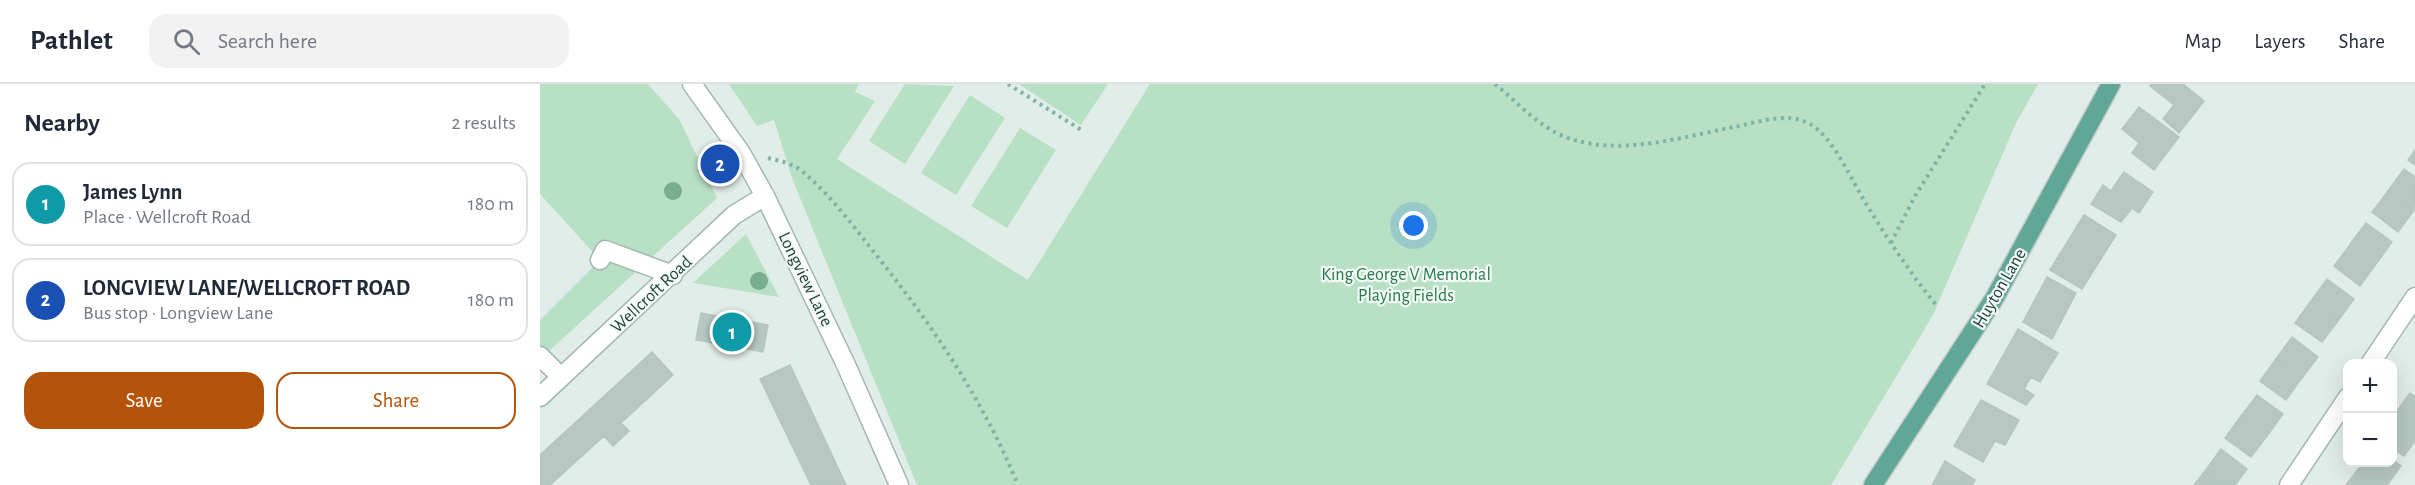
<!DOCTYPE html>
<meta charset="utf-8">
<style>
body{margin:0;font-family:"Alegreya Sans",sans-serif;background:#f2f2f3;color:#1f2937}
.controls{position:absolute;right:18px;bottom:18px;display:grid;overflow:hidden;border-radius:12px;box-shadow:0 6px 24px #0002}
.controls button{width:54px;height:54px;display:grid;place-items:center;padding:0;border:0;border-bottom:2px solid #e0e1e3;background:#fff;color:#1f2937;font:30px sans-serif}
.you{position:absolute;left:874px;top:142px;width:21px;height:21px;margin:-15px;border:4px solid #fff;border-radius:50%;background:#1a73e8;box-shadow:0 0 0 9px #1a73e833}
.badge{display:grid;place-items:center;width:39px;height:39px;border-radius:50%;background:#b45309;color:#fff;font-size:20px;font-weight:700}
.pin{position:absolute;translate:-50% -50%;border:3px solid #fff;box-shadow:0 2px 6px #0006}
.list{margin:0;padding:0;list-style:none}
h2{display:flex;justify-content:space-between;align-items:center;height:78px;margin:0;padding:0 24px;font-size:26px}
h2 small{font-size:20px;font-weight:400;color:#747a83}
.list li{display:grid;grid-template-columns:39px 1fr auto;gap:18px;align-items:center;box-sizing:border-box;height:84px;margin:0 12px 12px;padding:0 12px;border:2px solid #e0e1e3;border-radius:18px}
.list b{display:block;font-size:22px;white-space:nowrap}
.list p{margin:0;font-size:20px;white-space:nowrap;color:#747a83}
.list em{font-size:20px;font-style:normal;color:#747a83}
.actions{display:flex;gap:12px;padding:18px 24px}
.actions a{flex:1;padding:14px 0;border:2px solid #b45309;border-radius:18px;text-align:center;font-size:21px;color:#b45309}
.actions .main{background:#b45309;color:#fff}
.icon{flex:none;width:33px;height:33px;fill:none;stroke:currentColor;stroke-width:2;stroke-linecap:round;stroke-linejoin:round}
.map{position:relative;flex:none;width:1875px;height:401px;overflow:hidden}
header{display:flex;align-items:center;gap:36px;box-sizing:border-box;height:84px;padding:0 30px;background:#fff;border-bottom:2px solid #e0e1e3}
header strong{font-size:28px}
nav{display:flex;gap:33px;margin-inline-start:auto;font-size:21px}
.search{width:420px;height:54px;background:#f2f2f3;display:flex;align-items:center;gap:15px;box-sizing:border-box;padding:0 21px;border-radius:18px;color:#747a83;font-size:22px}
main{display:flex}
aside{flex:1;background:#fff}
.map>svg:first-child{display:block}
.green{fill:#b8e0c4}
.building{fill:#b6c8c1;stroke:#b3c7c0;stroke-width:1.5}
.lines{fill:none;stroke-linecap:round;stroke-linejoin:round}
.minor-casing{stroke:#a3b6b0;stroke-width:21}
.major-casing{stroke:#c1cac7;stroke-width:21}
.path{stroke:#7eb4a5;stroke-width:4;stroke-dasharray:3 4.5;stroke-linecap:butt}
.minor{stroke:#fff;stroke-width:18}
.major{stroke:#61a797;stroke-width:18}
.tree{fill:#7aae91}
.labels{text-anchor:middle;stroke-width:4.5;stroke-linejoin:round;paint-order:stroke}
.park-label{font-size:18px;fill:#267b49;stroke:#f2f9f6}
.street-label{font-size:18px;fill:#204038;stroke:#f2f9f6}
</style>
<header>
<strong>Pathlet</strong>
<div class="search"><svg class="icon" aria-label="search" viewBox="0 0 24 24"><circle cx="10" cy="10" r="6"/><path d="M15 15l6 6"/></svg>Search here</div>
<nav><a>Map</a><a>Layers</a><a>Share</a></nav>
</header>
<main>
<aside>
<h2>Nearby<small>2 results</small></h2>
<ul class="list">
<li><span class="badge" style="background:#0f9aa8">1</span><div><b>James Lynn</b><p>Place · Wellcroft Road</p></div><em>180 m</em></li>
<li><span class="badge" style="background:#1a4fb4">2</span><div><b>LONGVIEW LANE/WELLCROFT ROAD</b><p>Bus stop · Longview Lane</p></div><em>180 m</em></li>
</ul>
<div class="actions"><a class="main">Save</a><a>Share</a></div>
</aside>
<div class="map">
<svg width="1875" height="401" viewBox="0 0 1875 401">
<rect width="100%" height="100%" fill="#e1ede8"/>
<path class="green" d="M0,0H108L139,35L177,114L0,275V236L60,176L0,110Z
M189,0H319L315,8L335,17L297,75L488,196L610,0H1498L1476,39L1393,231L1291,401H377L252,94L234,36L217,42Z
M365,0L414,2L365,80L329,57Z
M479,0H568L541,41Z
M430,11L465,34L416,111L381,89Z
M480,44L516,66L467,144L431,122Z
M206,150L239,213L153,199Z"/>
<path class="building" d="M1612,0H1643L1664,17L1639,49L1623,35L1634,21L1610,2Z
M1599,23L1639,53L1614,86L1592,69L1599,59L1582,45Z
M1875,66V81L1868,76Z
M1864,85L1875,93L1874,126L1848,107Z
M1584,88L1613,108L1599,129L1592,124L1581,138L1551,120L1563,101L1571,107Z
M1848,107L1874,126L1858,148L1832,128Z
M1544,131L1576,151L1542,205L1510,186Z
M1826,139L1852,158L1836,180L1810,160Z
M1810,161L1836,180L1820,202L1794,182Z
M1507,193L1536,209L1512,255L1483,238Z
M1787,195L1814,215L1798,237L1771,217Z
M1771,217L1798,237L1782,258L1755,239Z
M161,229L228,241L223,268L156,256Z
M1478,245L1518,269L1500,298L1491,293L1484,305L1494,311L1486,321L1447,300Z
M1752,253L1778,273L1762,294L1736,275Z
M112,268L133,291L81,339L89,347L73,362L64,352L10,401H0V371Z
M1736,275L1762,294L1746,316L1720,297Z
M250,281L306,401H271L220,295Z
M1870,309L1875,313V347L1854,331Z
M1717,311L1743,330L1727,352L1701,332Z
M1441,316L1479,336L1465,361L1455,357L1443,378L1414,362Z
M1854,331L1875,347V357L1864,372L1852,364Z
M1701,332L1727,352L1711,373L1685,354Z
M1681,365L1707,385L1695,401H1684L1665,387Z
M1852,375L1861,382L1847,401H1842L1819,384L1823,378H1852Z
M1405,377L1435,396L1432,401H1392Z
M1819,384L1842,401H1806Z
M1665,387L1684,401H1654Z"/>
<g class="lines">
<g class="minor-casing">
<path id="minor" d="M152,0L201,69L225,112L306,281L359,401
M60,176L65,166L133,191
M0,272L21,293
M1830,280L1875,213
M0,313L194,131L225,112
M1749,401L1808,313"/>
</g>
<g class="major-casing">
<path id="major" d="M1333,401L1454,215L1571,0"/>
</g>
<path class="path" d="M468,0L543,47
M955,0C978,19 1000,44 1028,54C1082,73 1145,52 1199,42C1222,37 1248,28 1270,40C1293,53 1311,95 1325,118C1347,154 1370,189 1397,222
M228,74C240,77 252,79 262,87C287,108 309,136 329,162C388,235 442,313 478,401
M1351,159L1375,112L1445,0"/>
<use href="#minor" class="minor"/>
<use href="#major" class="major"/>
</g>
<g class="tree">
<circle cx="133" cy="107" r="9"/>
<circle cx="219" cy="197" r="9"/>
</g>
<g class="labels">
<g class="park-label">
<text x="866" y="196">King George V Memorial<tspan x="866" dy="21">Playing Fields</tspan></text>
</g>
<g class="street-label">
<text transform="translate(266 195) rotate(64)" y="6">Longview Lane</text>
<text transform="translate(1459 204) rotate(-60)" y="6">Huyton Lane</text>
<text transform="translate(111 210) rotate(-43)" y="6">Wellcroft Road</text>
</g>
</g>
</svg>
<div class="controls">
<button>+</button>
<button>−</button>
</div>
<div class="you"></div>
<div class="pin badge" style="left:192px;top:248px;background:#0f9aa8">1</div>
<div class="pin badge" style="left:180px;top:80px;background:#1a4fb4">2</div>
</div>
</main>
